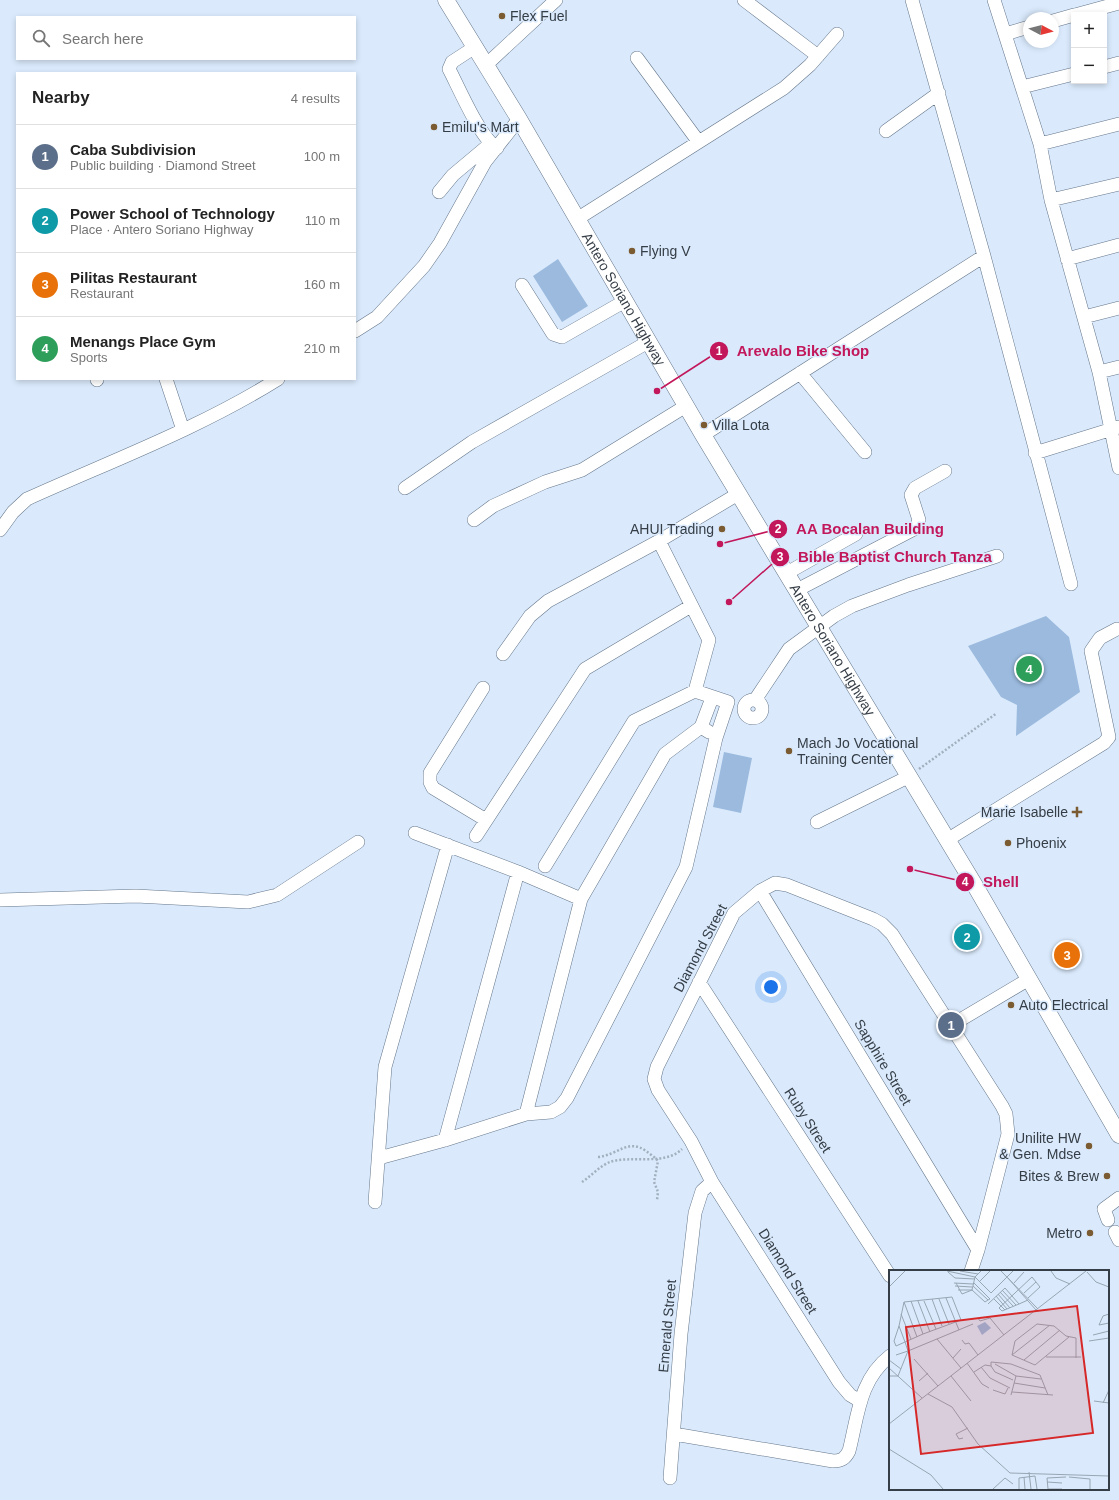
<!DOCTYPE html>
<meta charset="utf-8">
<style>
body{margin:0;font-family:Arial,sans-serif;background:#f6f6f6;color:#222}
.controls{position:absolute;right:12px;top:12px;display:grid;overflow:hidden;border-radius:0px;box-shadow:0 2px 6px #0003}
.controls button{width:36px;height:36px;display:grid;place-items:center;padding:0;border:0;border-bottom:1px solid #e0e0e0;background:#fff;color:#222;font:20px sans-serif}
.compass{position:absolute;left:1023px;top:12px;width:36px;height:36px;border-radius:50%;background:#fff;box-shadow:0 2px 6px #0003;rotate:97deg}
.you{position:absolute;left:771px;top:987px;width:14px;height:14px;margin:-10px;border:3px solid #fff;border-radius:50%;background:#1a73e8;box-shadow:0 0 0 6px #1a73e833}
.badge{display:grid;place-items:center;width:26px;height:26px;border-radius:50%;background:#0b8043;color:#fff;font-size:13px;font-weight:700}
.pin{position:absolute;translate:-50% -50%;border:2px solid #fff;box-shadow:0 1px 4px #0006}
.list{margin:0;padding:0;list-style:none}
h2{display:flex;justify-content:space-between;align-items:center;height:52px;margin:0;padding:0 16px;font-size:17px}
h2 small{font-size:13px;font-weight:400;color:#767676}
.list li{display:grid;grid-template-columns:26px 1fr auto;gap:12px;align-items:center;box-sizing:border-box;height:64px;padding:0 16px;border-top:1px solid #e0e0e0}
.list b{display:block;font-size:15px;white-space:nowrap}
.list p{margin:0;font-size:13px;white-space:nowrap;color:#767676}
.list em{font-size:13px;font-style:normal;color:#767676}
.icon{flex:none;width:22px;height:22px;fill:none;stroke:currentColor;stroke-width:2;stroke-linecap:round;stroke-linejoin:round}
.map{position:relative;flex:none;width:1119px;height:1500px;overflow:hidden}
.search{position:absolute;background:#fff;box-shadow:0 2px 6px #0003;left:16px;top:16px;width:340px;height:44px;display:flex;align-items:center;gap:10px;box-sizing:border-box;padding:0 14px;border-radius:0px;color:#767676;font-size:15px}
.panel{position:absolute;background:#fff;box-shadow:0 2px 6px #0003;left:16px;top:72px;width:340px;height:308px;border-radius:0px}
.map>svg:first-child{display:block}
.green{fill:#9bbade}
.lines{fill:none;stroke-linecap:round;stroke-linejoin:round}
.minor-casing{stroke:#65768a;stroke-width:14}
.major-casing{stroke:#65768a;stroke-width:17}
.path{stroke:#a2afbe;stroke-width:2.5;stroke-dasharray:2 2;stroke-linecap:butt}
.minor{stroke:#fff;stroke-width:13}
.major{stroke:#fff;stroke-width:16}
.poi-dot{fill:#7b5b31;stroke:#daeafc;stroke-width:1.5}
.labels{text-anchor:middle;stroke-width:3;stroke-linejoin:round;paint-order:stroke}
.poi-label{font-size:14px;fill:#353d46;stroke:#daeafc;text-anchor:start}
.street-label{font-size:14px;fill:#353d46;stroke:#daeafc}
.inset-road{fill:none;stroke:#98a5b3;stroke-width:1}
.view{fill:#d62828;fill-opacity:0.15;stroke:#d62828;stroke-width:2}
.inset-edge{fill:none;stroke:#353d46;stroke-width:2}
.leader{fill:none;stroke:#c2185b;stroke-width:1.5}
.callout-dot{fill:#c2185b;stroke:#daeafc;stroke-width:1.5}
.mark-label{font-size:12px;text-anchor:middle;font-weight:bold;fill:#fff}
.callout-label{font-size:15px;text-anchor:middle;font-weight:bold;fill:#c2185b;stroke:#daeafc;stroke-width:3;stroke-linejoin:round;paint-order:stroke}
</style>
<div class="map">
<svg width="1119" height="1500" viewBox="0 0 1119 1500">
<rect width="100%" height="100%" fill="#daeafc"/>
<path class="green" d="M558,259L588,306L562,322L533,276Z
M1046,616L1069,637L1080,692L1016,736L1017,705L1001,697L968,646Z
M724,752L752,758L741,813L713,807Z"/>
<g class="lines">
<g class="minor-casing">
<path id="minor" d="M744,0L818,56
M912,0L984,256L1071,584
M994,0L1040,144L1051,200L1099,372L1119,468
M1075,15L1119,3
M1053,21L1074,15
M1005,34L1029,27
M475,47L452,62L449,69C459,88 480,138 497,148
M637,58L698,141
M486,65L556,0
M1104,67L1119,63
M1022,87L1074,74
M886,131L939,93
M1040,144L1119,124
M439,192L453,175L490,144
M1051,200L1119,184
M577,219L784,88L810,65L837,34
M1067,259L1119,245
M522,285L553,334L562,337L625,301
M1084,317L1119,308
M355,331L377,317L424,266L440,243L485,162L519,119
M1099,372L1119,367
M800,373L865,452
M97,379V380
M166,379L183,430
M703,435L984,256
M1035,453L1119,427
M405,488L472,442L648,342
M474,520L493,506L545,482L582,470L686,406
M0,530L13,512L27,499C111,461 200,428 278,379
M787,573L856,534
M797,590L916,528L919,520L911,495L915,488L945,471
M503,654L530,616L548,601L659,541L738,494
M483,688L430,773V782L433,788L486,820
M744 709a9 9 0 1 1 18 0a9 9 0 1 1-18 0Z
M755,700L789,649L834,616L852,606L908,585L997,556
M709,732L701,727L712,698
M817,822L908,777
M415,833L518,872L581,899
M476,836L585,669L691,606
M947,840L1104,743L1109,737L1091,651L1100,638L1117,629
M545,866L634,721L695,691
M760,891L978,1250
M0,900L136,896L248,902L277,895L358,842
M699,982L890,1276
M950,1026L1029,979
M526,1114L581,899L665,754L701,727
M445,1140L518,872
M379,1158L445,1140L526,1114L551,1112L560,1107L567,1098L686,867L716,738L728,702L695,691L709,640L659,541
M375,1202L385,1067L448,845
M1108,1220L1104,1209L1119,1198
M1115,1232L1119,1240
M860,1401L850,1395L839,1382L712,1182L691,1141L658,1090L654,1079L657,1067L734,913L760,891L775,883L787,885L873,919L882,924L892,934L1002,1106L1006,1114L1008,1134L978,1250L971,1271
M674,1434L833,1461C841,1461 845,1459 849,1451C858,1416 859,1380 890,1356
M670,1478L681,1334L695,1213L702,1191L712,1182"/>
</g>
<g class="major-casing">
<g id="major">
<path id="s1" d="M446,0L519,119L703,435L977,889L1119,1135"/>
</g>
</g>
<path class="path" d="M919,769L997,713
M598,1157C618,1155 628,1138 646,1151C650,1154 655,1157 658,1161L654,1182L658,1192L657,1200
M582,1182C591,1176 600,1166 610,1162C630,1155 665,1166 682,1149"/>
<use href="#minor" class="minor"/>
<use href="#major" class="major"/>
</g>
<g class="poi-dot">
<circle cx="502" cy="16" r="4"/>
<circle cx="434" cy="127" r="4"/>
<circle cx="632" cy="251" r="4"/>
<circle cx="704" cy="425" r="4"/>
<circle cx="722" cy="529" r="4"/>
<circle cx="789" cy="751" r="4"/>
<path d="M1075 806h4v4h4v4h-4v4h-4v-4h-4v-4h4z"/>
<circle cx="1008" cy="843" r="4"/>
<circle cx="1011" cy="1005" r="4"/>
<circle cx="1089" cy="1146" r="4"/>
<circle cx="1107" cy="1176" r="4"/>
<circle cx="1090" cy="1233" r="4"/>
</g>
<g class="labels">
<g class="poi-label">
<text x="510" y="21">Flex Fuel</text>
<text x="442" y="132">Emilu's Mart</text>
<text x="640" y="256">Flying V</text>
<text x="712" y="430">Villa Lota</text>
<text x="714" y="534" text-anchor="end">AHUI Trading</text>
<text x="797" y="748">Mach Jo Vocational<tspan x="797" dy="16">Training Center</tspan></text>
<text x="1068" y="817" text-anchor="end">Marie Isabelle</text>
<text x="1016" y="848">Phoenix</text>
<text x="1019" y="1010">Auto Electrical</text>
<text x="1081" y="1143" text-anchor="end">Unilite HW<tspan x="1081" dy="16">&amp; Gen. Mdse</tspan></text>
<text x="1099" y="1181" text-anchor="end">Bites &amp; Brew</text>
<text x="1082" y="1238" text-anchor="end">Metro</text>
</g>
<g class="street-label">
<text dy="5" stroke="none"><textPath href="#s1" startOffset="348">Antero Soriano Highway</textPath></text>
<text dy="5" stroke="none"><textPath href="#s1" startOffset="756">Antero Soriano Highway</textPath></text>
<text transform="translate(700 948) rotate(-62)" y="5">Diamond Street</text>
<text transform="translate(883 1062) rotate(59)" y="5">Sapphire Street</text>
<text transform="translate(808 1120) rotate(57)" y="5">Ruby Street</text>
<text transform="translate(788 1271) rotate(58)" y="5">Diamond Street</text>
<text transform="translate(667 1326) rotate(-85)" y="5">Emerald Street</text>
</g>
</g>
<g transform="translate(889 1270)">
<rect width="220" height="220" fill="#daeafc"/>
<path d="M96,52L102,58L93,65L88,56Z" fill="#9bbade"/>
<path class="inset-road" d="M58,1L86,7L102,23L124,1M71,1L89,4M112,1L149,39M162,1L167,8L181,14M59,2L66,8L86,9M198,2L207,12L220,17M119,8L147,40M91,11L101,1M65,13L84,14M67,13L73,24L83,20L86,7L92,1M125,13L135,2M66,16L83,17M84,16L99,30L101,29L85,13M0,17L16,1M69,20H83L96,32L99,30M113,20L127,35M111,22L124,36M135,23L147,12M109,24L121,38M107,26L118,39M57,28L70,60M43,29L53,56M50,29L60,54M105,29L116,40M22,31L34,64M29,31L41,62M35,31L47,59M15,32L28,67M99,34L116,18L130,34L139,30M130,34L113,41L110,38L143,7L151,17L139,28M12,44L22,69M220,44L214,46L210,55L220,53M89,48L91,51L101,48L115,65M10,56L5,71L7,76L34,64L72,50L63,27L15,32L10,56L16,72L19,81L84,54M204,65L220,61M48,69L72,98M73,70L76,74L80,73L89,85M200,71L220,68M7,85L19,81M123,85L126,71L148,54L165,56L177,66L187,68V88M123,85L146,95L180,67M123,85L161,55M157,87H192M64,88L72,79M25,89L49,116M0,90L12,99M135,90L171,60M78,93L93,114L100,118M106,94L127,106L152,109M102,96L106,102L124,110M92,97L101,108L121,118M0,98L33,128M85,102L96,95L102,96V92L122,94L151,105L159,125M0,106H9L19,81M62,106L82,131M30,111L39,103M125,113L156,118M104,120L116,124L119,118M123,122L164,125M39,124L63,137L89,174L121,203L220,206M122,125L127,106M205,131L220,133M214,133L220,120M0,154L197,1M74,168L70,169L67,164L79,158M0,179L42,205L54,219M140,202L142,219M135,207L136,219M180,207L201,209V219M158,212L173,213M104,219L116,208L124,214M130,219V208L146,206L148,219M159,219L158,208L177,207M159,219H173"/>
<path class="view" d="M188,36L204,163L32,184L17,57Z"/>
<rect width="220" height="220" class="inset-edge"/>
</g>
<path class="leader" d="M657 391L719 351M720 544L778 529M729 602L780 557M910 869L965 882"/>
<g class="callout-dot">
<circle cx="657" cy="391" r="4"/>
<circle cx="720" cy="544" r="4"/>
<circle cx="729" cy="602" r="4"/>
<circle cx="910" cy="869" r="4"/>
<circle cx="719" cy="351" r="10"/>
<circle cx="778" cy="529" r="10"/>
<circle cx="780" cy="557" r="10"/>
<circle cx="965" cy="882" r="10"/>
</g>
<g class="mark-label">
<text x="719" y="355">1</text>
<text x="778" y="533">2</text>
<text x="780" y="561">3</text>
<text x="965" y="886">4</text>
</g>
<g class="callout-label">
<text x="803" y="356">Arevalo Bike Shop</text>
<text x="870" y="534">AA Bocalan Building</text>
<text x="895" y="562">Bible Baptist Church Tanza</text>
<text x="1001" y="887">Shell</text>
</g>
</svg>
<div class="controls">
<button>+</button>
<button>−</button>
</div>
<svg class="compass" viewBox="-18 -18 36 36"><path d="M0-13l5 13h-10z" fill="#e53935"/><path d="M0 13l5-13h-10z" fill="#767676"/></svg>
<div class="you"></div>
<div class="pin badge" style="left:951px;top:1025px;background:#5c6f8a">1</div>
<div class="pin badge" style="left:967px;top:937px;background:#0f9aa8">2</div>
<div class="pin badge" style="left:1067px;top:955px;background:#e8710a">3</div>
<div class="pin badge" style="left:1029px;top:669px;background:#2e9e5b">4</div>
<div class="search"><svg class="icon" aria-label="search" viewBox="0 0 24 24"><circle cx="10" cy="10" r="6"/><path d="M15 15l6 6"/></svg>Search here</div>
<section class="panel">
<h2>Nearby<small>4 results</small></h2>
<ul class="list">
<li><span class="badge" style="background:#5c6f8a">1</span><div><b>Caba Subdivision</b><p>Public building · Diamond Street</p></div><em>100 m</em></li>
<li><span class="badge" style="background:#0f9aa8">2</span><div><b>Power School of Technology</b><p>Place · Antero Soriano Highway</p></div><em>110 m</em></li>
<li><span class="badge" style="background:#e8710a">3</span><div><b>Pilitas Restaurant</b><p>Restaurant</p></div><em>160 m</em></li>
<li><span class="badge" style="background:#2e9e5b">4</span><div><b>Menangs Place Gym</b><p>Sports</p></div><em>210 m</em></li>
</ul>
</section>
</div>
